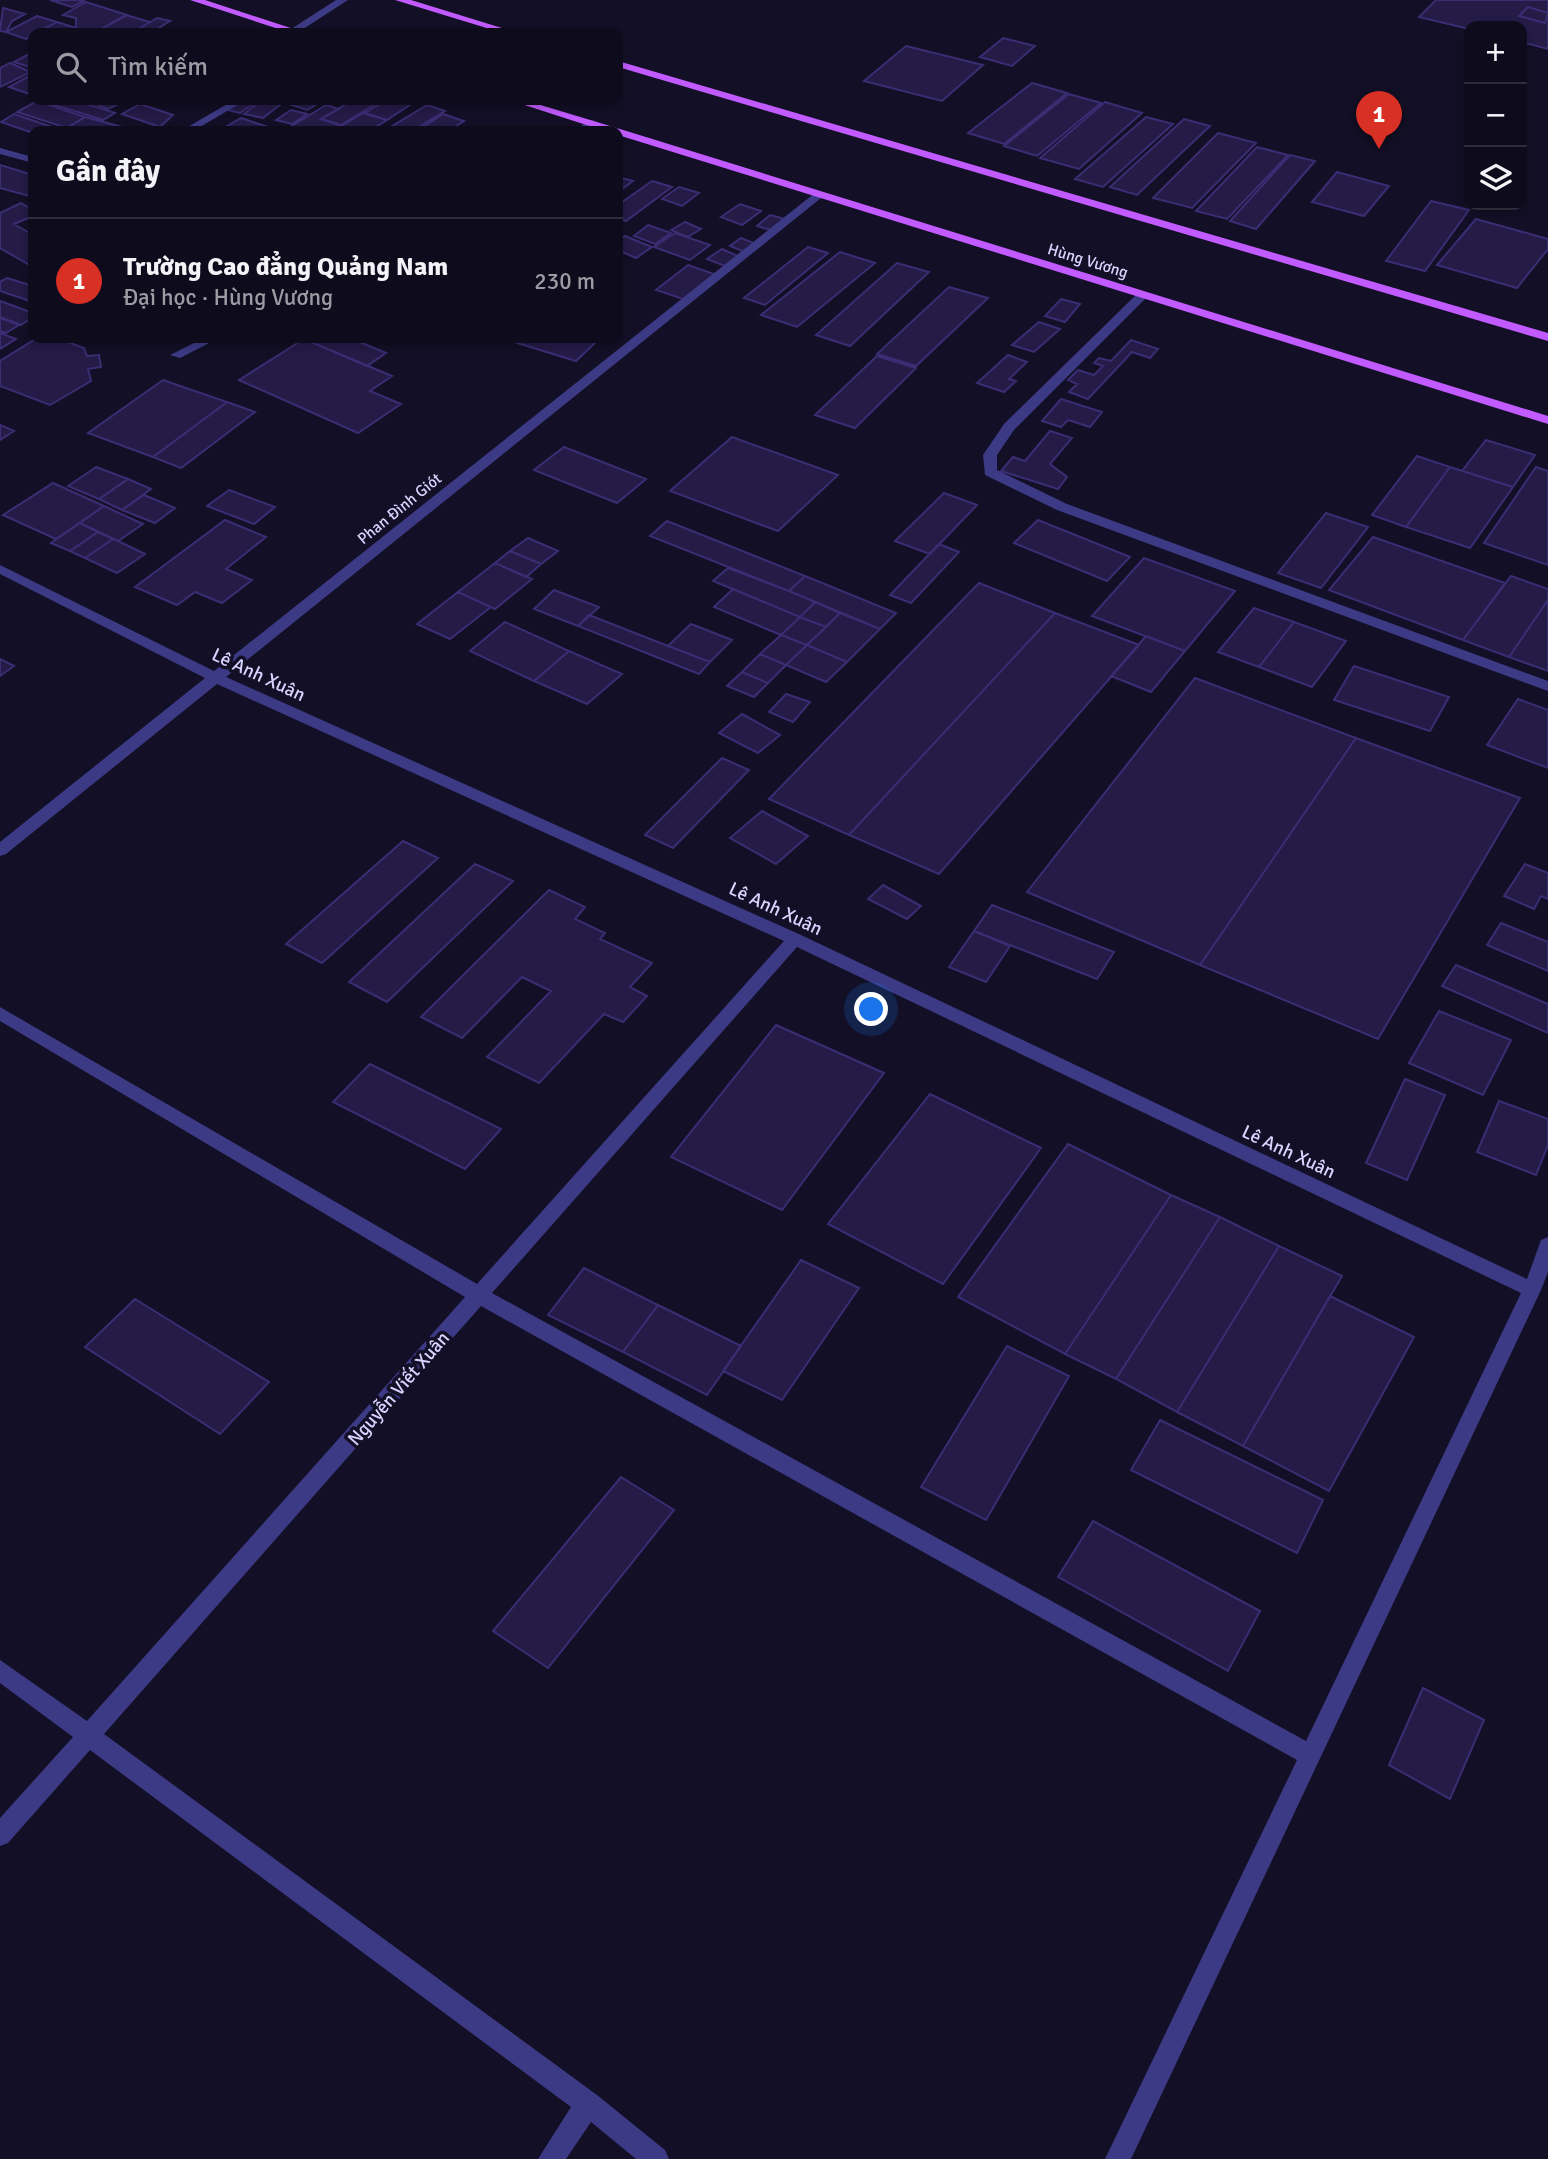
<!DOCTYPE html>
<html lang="vi">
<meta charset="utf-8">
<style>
body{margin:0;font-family:Signika,sans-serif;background:#171425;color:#f1f3f6}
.controls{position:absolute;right:21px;top:21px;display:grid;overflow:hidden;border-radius:14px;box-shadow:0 4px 10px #0003}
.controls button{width:63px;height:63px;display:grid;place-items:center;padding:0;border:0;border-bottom:2px solid #2e2b3b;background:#0e0b1c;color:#f1f3f6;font:35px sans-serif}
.you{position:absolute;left:872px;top:1010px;width:24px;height:24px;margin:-18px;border:5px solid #fff;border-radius:50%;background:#1a73e8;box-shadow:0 0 0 10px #1a73e833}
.badge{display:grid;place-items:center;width:46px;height:46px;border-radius:50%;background:#d93025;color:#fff;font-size:23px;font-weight:700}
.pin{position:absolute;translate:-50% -58px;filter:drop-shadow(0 2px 4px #0008)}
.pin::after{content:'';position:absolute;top:37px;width:24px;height:21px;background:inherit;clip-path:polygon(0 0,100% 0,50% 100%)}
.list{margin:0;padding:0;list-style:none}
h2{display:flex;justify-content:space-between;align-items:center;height:91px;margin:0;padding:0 28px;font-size:30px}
h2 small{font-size:23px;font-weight:400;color:#9b9ba3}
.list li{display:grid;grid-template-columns:46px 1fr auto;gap:21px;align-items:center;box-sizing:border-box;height:126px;padding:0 28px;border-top:2px solid #2e2b3b}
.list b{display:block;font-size:26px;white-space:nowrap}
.list p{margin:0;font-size:23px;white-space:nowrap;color:#9b9ba3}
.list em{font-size:23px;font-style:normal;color:#9b9ba3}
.icon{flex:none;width:38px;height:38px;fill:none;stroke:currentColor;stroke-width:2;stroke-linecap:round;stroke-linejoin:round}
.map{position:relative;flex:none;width:1548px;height:2159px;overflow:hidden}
.search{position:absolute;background:#0e0b1c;box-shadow:0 4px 10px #0003;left:28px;top:28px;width:595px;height:77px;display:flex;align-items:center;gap:18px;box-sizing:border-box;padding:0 24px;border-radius:14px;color:#9b9ba3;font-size:26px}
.panel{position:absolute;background:#0e0b1c;box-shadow:0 4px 10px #0003;left:28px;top:126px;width:595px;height:217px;border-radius:14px}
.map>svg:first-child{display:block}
.building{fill:#241b47;stroke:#3b2d73;stroke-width:2}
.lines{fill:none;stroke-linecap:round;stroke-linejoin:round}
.minor{fill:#3d3a85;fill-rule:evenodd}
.major{fill:#c25bff;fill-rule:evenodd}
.labels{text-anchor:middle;stroke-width:7;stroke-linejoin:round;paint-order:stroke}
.far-street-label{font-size:16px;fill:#d9d4ff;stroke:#130f26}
.street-label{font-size:19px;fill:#d9d4ff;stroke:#130f26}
</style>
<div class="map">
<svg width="1548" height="2159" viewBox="0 0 1548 2159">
<rect width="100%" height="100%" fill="#130f26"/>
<path class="building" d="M50,0H85L72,7Z
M1436,0H1548V49L1522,42V26H1469V29L1419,17Z
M86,2L127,15L94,33H66L76,28V18L63,15Z
M1528,7L1548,13L1545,23L1519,16Z
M3,8L25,14L12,21L6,32L0,31Z
M126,15L150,22L132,33H94Z
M37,16L57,22L26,39L6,32Z
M157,18L170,21L154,31L156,33H132Z
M57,22L76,28L66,33H36Z
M1003,38L1035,46L1012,66L980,57Z
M906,46L983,65L942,101L864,81Z
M31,53L33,68L14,62Z
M10,63L31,72L0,87V68Z
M33,74V91L29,94L9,87Z
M1032,83L1067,93L1004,144L968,133Z
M1069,94L1101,103L1037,156L1004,146Z
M56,100H74L115,113L103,120L49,103Z
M85,100H127L108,109Z
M243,100H259L240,113L228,110Z
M262,100L281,104L263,118L244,114Z
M296,100H324L307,110L289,104Z
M353,100H382L341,125L321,119Z
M387,100H402L413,103L387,120L365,113Z
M37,101L85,117L67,128L17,112Z
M1105,102L1142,113L1079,169L1040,158Z
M140,104L173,115L160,127L122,114Z
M326,105L339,109L321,119L342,126L333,131L285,130Z
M427,105L445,111L412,131H384Z
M291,110L307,114L292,124L276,120Z
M363,113L387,120L369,131H333Z
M14,114L64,131L33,133L1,122Z
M443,114L464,121L448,131H417Z
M85,117L137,131H78L67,128Z
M1146,117L1173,124L1103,187L1075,179Z
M241,118L280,131H234L224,128Z
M1184,119L1210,126L1137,195L1110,187Z
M1218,133L1256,143L1192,208L1153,198Z
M1257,147L1288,155L1227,219L1196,211Z
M1290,155L1315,161L1256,229L1230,221Z
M0,165L33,175V197L0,188Z
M1337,172L1389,186L1364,216L1312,202Z
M618,177L633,181L618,192Z
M652,181L672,187L626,221L618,218V205Z
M679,187L699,193L682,206L662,199Z
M1431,201L1469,210L1425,271L1386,261Z
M21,203L33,210V216L14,224L33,235V267L0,248V213Z
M740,204L761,211L742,225L721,217Z
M770,215L785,219L771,230L757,226Z
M1476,219L1548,239V249L1517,288L1437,265Z
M685,222L701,229L688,237L671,230Z
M648,225L671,233L655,244L634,236Z
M675,233L710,245L690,260L654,247Z
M625,236L652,247L636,258L618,250V241Z
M741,238L756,244L745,252L730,246Z
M808,247L828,253L765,305L744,298Z
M722,249L740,257L725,266L707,259Z
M840,252L875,263L797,327L761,315Z
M897,263L929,272L850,346L816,335Z
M688,265L717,275L686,300L656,290Z
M7,278L33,286V302L0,291V282Z
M949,287L988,298L916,366L877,354Z
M1061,299L1080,304L1065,322L1045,316Z
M0,301L33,313V317L21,325L0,317Z
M0,318L19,325L6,333L0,331Z
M1039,322L1060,329L1034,352L1012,345Z
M0,333L16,339L0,349Z
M37,338H57L84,348L87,356L99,355L101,367L88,369L91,381L50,405L0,386V361Z
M350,338L386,353L367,366L304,339Z
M501,338H590L598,340L576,361Z
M304,339L392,376L370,391L401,404L358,433L239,380Z
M1131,340L1158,349L1150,358L1132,352L1088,399L1069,392L1077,384L1068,380L1078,370L1094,375L1103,366L1094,363L1099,358L1111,361Z
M1008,355L1027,362L1009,379L1016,381L1004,392L977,383Z
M877,356L916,368L855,428L815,415Z
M163,380L227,402L153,457L88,433Z
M1061,399L1102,412L1090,427L1068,420L1061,427L1042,421Z
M227,402L255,412L181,468L153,457Z
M0,425L14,431L0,440Z
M1050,431L1072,438L1050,464L1067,477L1058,489L1001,471L1013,457L1025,461Z
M732,437L838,475L778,531L670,491Z
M1486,440L1535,455L1513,487L1462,471Z
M564,447L646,479L617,503L534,470Z
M1417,456L1450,467L1406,527L1372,515Z
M96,467L128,479L99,499L68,486Z
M1450,467L1513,487L1470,548L1406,527Z
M1536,467L1548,471V565L1484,543Z
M128,479L151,489L122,510L99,499Z
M53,483L104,506L56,539L3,515Z
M229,490L275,507L254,524L207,506Z
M944,493L977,505L930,554L895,541Z
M144,495L175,508L155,523L122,510Z
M104,506L143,524L118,541L80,523Z
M1326,513L1368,527L1321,588L1278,573Z
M225,520L266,537L226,569L252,580L222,603L195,592L177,605L135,587Z
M1038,520L1130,557L1107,581L1014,543Z
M667,521L805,576L789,591L650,536Z
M80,523L98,532L70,551L51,543Z
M98,532L113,539L85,558L70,551Z
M1373,537L1505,583L1463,640L1329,590Z
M528,538L558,551L541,564L510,551Z
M113,539L118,541L145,554L117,573L85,558Z
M939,544L959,552L911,603L890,595Z
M510,551L541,564L526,577L495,563Z
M1144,558L1235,591L1185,651L1092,616Z
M495,563L532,579L495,609L458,592Z
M728,568L789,591L815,602L800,617L713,581Z
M805,576L896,613L880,629L789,591Z
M1511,576L1548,589V600L1509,657L1463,640Z
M979,583L1055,613L849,835L769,799Z
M733,589L800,617L781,635L714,607Z
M554,590L599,607L578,626L534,609Z
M458,592L491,607L450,639L417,624Z
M1548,600V671L1509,657Z
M815,602L840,613L826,627L800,617Z
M1254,608L1294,622L1259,667L1218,652Z
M840,613L880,629L847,662L807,645Z
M1055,613L1139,645L939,874L849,835Z
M589,615L668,646L710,662L699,674L578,626Z
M800,617L826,627L807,645L781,635Z
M505,622L569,651L534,681L470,651Z
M1294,622L1346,641L1312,687L1259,667Z
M691,624L732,640L710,662L668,646Z
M781,635L807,645L786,665L760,654Z
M1146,636L1185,651L1151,692L1111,676Z
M807,645L847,662L826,682L786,665Z
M569,651L622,674L587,704L534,681Z
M760,654L786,665L768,683L742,672Z
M0,659L14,666L0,676Z
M1354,666L1449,697L1430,731L1334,700Z
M742,672L768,683L754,697L727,686Z
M1195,678L1356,738L1200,965L1027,892Z
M786,694L810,702L793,722L769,712Z
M1518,699L1548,710V768L1487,745Z
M742,714L780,735L758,753L719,733Z
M1356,738L1520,798L1378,1039L1200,965Z
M722,758L749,770L673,848L645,835Z
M762,811L808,836L776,864L730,838Z
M403,841L438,858L322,963L286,944Z
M475,864L513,881L387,1002L349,982Z
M1525,864L1548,873V899L1541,896L1534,909L1504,896Z
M883,885L921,906L907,919L868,899Z
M549,890L585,907L575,919L605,933L600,939L652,963L630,987L647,996L623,1022L604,1014L539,1083L487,1057L551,991L522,977L462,1038L421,1017Z
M992,905L1114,952L1097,979L974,931Z
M1501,923L1548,942V971L1487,945Z
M974,931L1010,946L986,982L949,967Z
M1456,965L1548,1004V1033L1442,986Z
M1439,1011L1511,1040L1483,1095L1409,1063Z
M776,1025L884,1073L782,1210L671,1157Z
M370,1064L501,1129L465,1169L333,1102Z
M1405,1079L1445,1095L1407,1180L1366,1163Z
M930,1094L1041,1148L943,1284L828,1224Z
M1499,1101L1548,1119V1145L1536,1175L1477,1152Z
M1068,1144L1171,1195L1065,1354L958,1297Z
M1171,1195L1220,1217L1116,1379L1065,1354Z
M1220,1217L1279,1246L1177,1412L1116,1379Z
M1279,1246L1342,1276L1243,1446L1177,1412Z
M801,1260L859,1288L782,1400L723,1371Z
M584,1268L658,1305L623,1352L548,1315Z
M1330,1296L1414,1337L1329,1491L1243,1446Z
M135,1299L269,1382L220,1434L85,1347Z
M658,1305L741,1346L707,1395L623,1352Z
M1007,1346L1069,1376L986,1520L921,1487Z
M1160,1420L1323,1500L1297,1553L1131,1470Z
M621,1477L674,1510L548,1668L493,1631Z
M1093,1521L1260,1611L1228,1671L1058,1577Z
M1423,1688L1484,1720L1450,1799L1389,1765Z"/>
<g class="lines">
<path class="minor" d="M336,0H348L297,33L288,31Z
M234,100H246L193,131H181Z
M591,120L595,121V125L584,131H572Z
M0,148L33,157V163L0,154Z
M816,192L826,194L226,677L801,935L1527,1279L1541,1240L1548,1237V1272L1541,1290L1131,2159H1105L1297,1760L481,1306L104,1734L597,2095L665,2150L669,2159H636L591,2122L566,2159H538L571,2107L90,1750L8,1843L0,1846V1818L73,1737L0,1683V1660L87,1721L465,1297L0,1021V1007L477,1284L784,941L217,684L6,854L0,856V842L205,678L0,574V565L214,671ZM797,947L1521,1293L1306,1741L492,1293Z
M1140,291L1150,294L1014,430L997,455V470L1067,504L1548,681V691L1057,510L985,475L983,455L1004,424Z
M204,338H219L180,358L170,355Z"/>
<path class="major" d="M190,0H205L306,33H291Z
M395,0H411L518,33H503Z
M618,61L1548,333V341L618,67Z
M509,100H524L620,129L1548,416V424L618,135V131H605Z"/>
</g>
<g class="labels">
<g class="far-street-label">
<text transform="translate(1088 260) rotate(17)" y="6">Hùng Vương</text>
<text transform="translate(399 508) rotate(-39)" y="6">Phan Đình Giót</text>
</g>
<g class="street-label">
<text transform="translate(259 674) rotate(25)" y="7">Lê Anh Xuân</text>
<text transform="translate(776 908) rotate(25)" y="7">Lê Anh Xuân</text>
<text transform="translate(1289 1151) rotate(25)" y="7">Lê Anh Xuân</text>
<text transform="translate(398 1388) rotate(-49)" y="7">Nguyễn Viết Xuân</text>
</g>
</g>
</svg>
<div class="controls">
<button>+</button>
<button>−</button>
<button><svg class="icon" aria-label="layers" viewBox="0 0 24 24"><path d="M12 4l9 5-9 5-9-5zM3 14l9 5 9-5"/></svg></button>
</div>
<div class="you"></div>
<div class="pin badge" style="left:1379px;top:149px">1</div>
<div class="search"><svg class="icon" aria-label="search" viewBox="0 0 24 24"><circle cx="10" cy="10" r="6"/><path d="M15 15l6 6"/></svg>Tìm kiếm</div>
<section class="panel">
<h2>Gần đây<small></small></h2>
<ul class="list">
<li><span class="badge">1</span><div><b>Trường Cao đẳng Quảng Nam</b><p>Đại học · Hùng Vương</p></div><em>230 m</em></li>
</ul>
</section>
</div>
